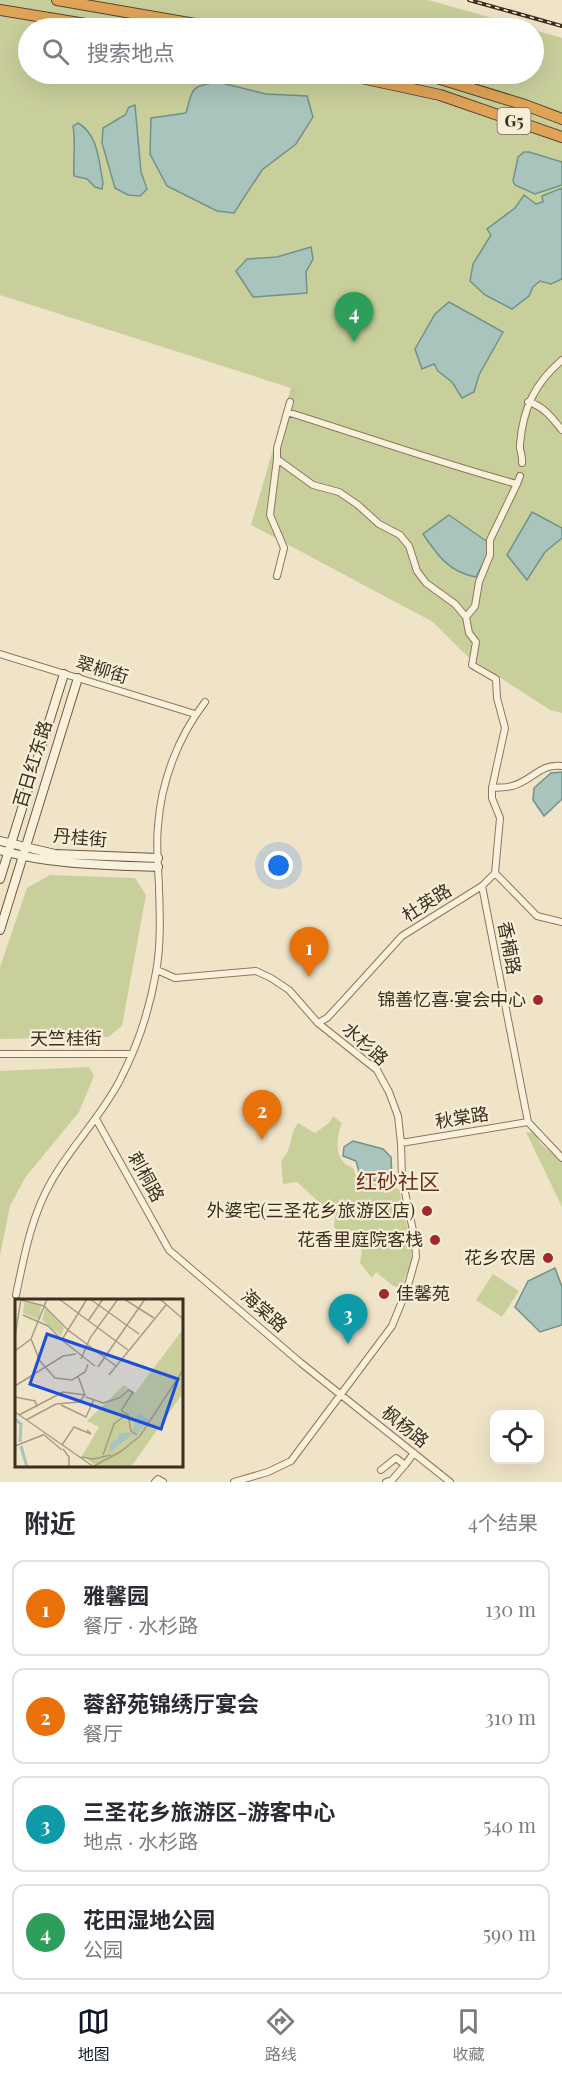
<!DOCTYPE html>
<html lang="zh">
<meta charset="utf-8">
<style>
body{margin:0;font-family:"Playfair Display","Noto Sans SC",serif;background:#f2f2f3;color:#2b2b33}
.controls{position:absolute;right:18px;bottom:18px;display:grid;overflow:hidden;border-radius:12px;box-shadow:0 6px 24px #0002}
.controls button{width:54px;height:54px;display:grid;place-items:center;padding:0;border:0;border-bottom:2px solid #e1e1e2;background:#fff;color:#2b2b33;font:30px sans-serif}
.you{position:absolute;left:279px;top:866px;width:21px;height:21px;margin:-15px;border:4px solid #fff;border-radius:50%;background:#1a73e8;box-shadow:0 0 0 9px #1a73e833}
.badge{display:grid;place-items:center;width:39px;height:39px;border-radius:50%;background:#111827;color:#fff;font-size:20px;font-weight:700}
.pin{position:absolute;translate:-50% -50px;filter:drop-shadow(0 2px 3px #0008)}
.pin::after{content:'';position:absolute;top:32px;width:21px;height:18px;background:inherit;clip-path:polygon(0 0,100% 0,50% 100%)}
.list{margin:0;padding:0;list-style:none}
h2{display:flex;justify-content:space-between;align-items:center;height:78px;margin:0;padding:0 24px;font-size:26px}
h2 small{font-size:20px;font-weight:400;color:#7c7c81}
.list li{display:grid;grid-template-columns:39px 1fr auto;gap:18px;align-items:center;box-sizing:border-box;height:96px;margin:0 12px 12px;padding:0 12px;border:2px solid #e1e1e2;border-radius:12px}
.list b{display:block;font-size:22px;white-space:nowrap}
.list p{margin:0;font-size:20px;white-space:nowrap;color:#7c7c81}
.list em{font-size:20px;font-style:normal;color:#7c7c81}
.icon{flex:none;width:33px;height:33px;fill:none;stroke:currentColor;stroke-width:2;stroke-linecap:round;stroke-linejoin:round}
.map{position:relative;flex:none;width:562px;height:1482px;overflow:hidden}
.search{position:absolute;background:#fff;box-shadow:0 6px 24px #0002;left:18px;right:18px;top:18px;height:66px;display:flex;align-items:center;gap:15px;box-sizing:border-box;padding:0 21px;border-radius:33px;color:#7c7c81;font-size:22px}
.sheet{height:510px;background:#fff}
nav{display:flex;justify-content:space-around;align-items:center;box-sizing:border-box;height:84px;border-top:2px solid #e1e1e2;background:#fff;font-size:16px;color:#7c7c81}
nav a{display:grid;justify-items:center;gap:3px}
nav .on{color:#111827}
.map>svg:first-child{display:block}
.green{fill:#c9cf9b}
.water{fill:#a9c4bc;stroke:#6f938a;stroke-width:1.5}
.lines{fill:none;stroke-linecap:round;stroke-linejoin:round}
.street-tunnel{stroke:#ccc0a6;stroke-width:6;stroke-dasharray:6 3;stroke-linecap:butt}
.street-casing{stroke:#8d765c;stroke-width:8}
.secondary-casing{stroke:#6f573f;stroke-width:10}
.highway-casing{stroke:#5b4430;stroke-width:12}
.street{stroke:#faf1dc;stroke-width:6}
.secondary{stroke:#faf1dc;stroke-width:8}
.highway{stroke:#e0a458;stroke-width:10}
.rail-casing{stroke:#3d2e20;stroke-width:4}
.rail{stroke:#f7eed8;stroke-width:1.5;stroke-dasharray:4.5;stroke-linecap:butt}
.poi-dot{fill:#9e2a2b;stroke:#f7eed8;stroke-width:2}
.labels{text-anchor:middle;stroke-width:4.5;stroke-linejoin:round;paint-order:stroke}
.shield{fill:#f7eed8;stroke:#756857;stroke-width:1.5}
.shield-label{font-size:16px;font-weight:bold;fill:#3d2e20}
.street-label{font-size:18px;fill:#3d2e20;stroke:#f7eed8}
.poi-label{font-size:18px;fill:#3d2e20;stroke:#f7eed8;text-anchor:end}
.quarter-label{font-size:21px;fill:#6b2e1e;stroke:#f7eed8}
.inset-river{fill:none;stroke:#a9c4bc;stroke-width:3}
.inset-road{fill:none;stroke:#a89b85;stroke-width:1.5}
.view{fill:#1d4ed8;fill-opacity:0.15;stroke:#1d4ed8;stroke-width:3}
.inset-edge{fill:none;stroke:#3d2e20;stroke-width:3}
</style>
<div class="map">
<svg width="562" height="1482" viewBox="0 0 562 1482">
<rect width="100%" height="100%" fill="#f0e4c8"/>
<path class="green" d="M0,0H428L528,28H28V74H534V30L562,38V713L550,710L467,656L433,622L251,525L291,388L0,295Z
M50,875L135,878L146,895L122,1026L108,1037L0,1039V967L27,888Z
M89,1067L94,1076L79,1112L25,1178L10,1206L0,1256V1071Z
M333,1116L342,1123C336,1137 333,1162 353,1168L357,1180L399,1189L409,1234L412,1261L401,1288L393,1286L376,1272L372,1278L360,1263L362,1250L342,1238L334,1227L336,1212L321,1204L297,1182L283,1184L281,1161C295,1145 287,1139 298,1123L315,1133L329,1123Z
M526,1132L534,1133L541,1144L562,1162V1207Z
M493,1274L519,1291L502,1317L476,1300Z"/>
<path class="water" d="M218,82L266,94L307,96L313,117L296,144L262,170L234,213L217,211L167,186L150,154L151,118L186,113C193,87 191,86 218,82Z
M135,105L141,172L147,189L140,196L128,195L115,188L102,143L103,128L125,115L129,107Z
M78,123C98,134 99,162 103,183L102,189L95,187L87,179L74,176C73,159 76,142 73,126Z
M524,152H529L562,162V185L535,194L515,185L513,181L518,157Z
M562,188V279L551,284L540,281L533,287L529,296L512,309L485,295L470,281L473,264L491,235L487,229L515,208L524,195L536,204L543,202L542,196Z
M311,247L313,259L306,272L307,293L253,297L236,271L247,259L277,257Z
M449,302L503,332L479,375L474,392L462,398L452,382L438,371L434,364L422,369L415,349L435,314Z
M532,512L562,528V538L545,552L527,580L507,555Z
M449,515L489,543L488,554L476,577C449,572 438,556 423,534Z
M562,772V799L544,816L533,800L534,788L551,773Z
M353,1141L383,1149L391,1157L392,1177L384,1182L361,1178L356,1161L343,1156L344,1147Z
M555,1268L562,1287V1325L540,1332L515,1307L528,1281Z"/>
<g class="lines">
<path class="street-tunnel" d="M290,402L294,390"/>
<g class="street-casing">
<path id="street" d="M290,402L277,448V459L313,485L339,492L358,505L379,524L400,535L409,546L417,571L426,583L455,604L466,617L469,633L476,642L472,665L496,679L497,698L505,728L492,788V798L500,818L495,873
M528,402C544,406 552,418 562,430
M287,412C364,436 440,463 517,484L520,476
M277,459L270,515L284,548L277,576
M522,463C523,456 519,450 520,444C523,408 535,383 562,360
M466,617L475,606L479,582L490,555V540L517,484
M0,654L195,714
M492,788C499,787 506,788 512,786C532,781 540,763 562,766
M159,886C158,866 156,845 158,826C161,782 178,737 205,702
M482,886L528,1122L562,1158
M157,970L175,978L256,971L271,978L289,990L318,1023L377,1070L389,1092L398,1116L401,1143L402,1178L415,1240L416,1257L407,1289L392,1326L291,1461L268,1472L234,1482
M318,1023L327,1018L341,1003L402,936L482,886L495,873L537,916L562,922
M0,1054H131
M96,1119L169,1250L301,1363L450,1482
M401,1143L528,1122
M16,1295C24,1257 31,1217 51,1182C71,1146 101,1117 120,1080C137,1047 150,1008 156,972C161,945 160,916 159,889
M381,1470L396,1458L405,1465L414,1453
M155,1482L158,1479L163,1482
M386,1482L392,1480L405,1465"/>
</g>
<g class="secondary-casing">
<path id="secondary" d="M0,841L55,854L158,858
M0,850C52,865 105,865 158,867
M0,879L64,674
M0,930L78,678"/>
</g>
<g class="highway-casing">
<path id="highway" d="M57,0L218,28
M0,10L110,28
M343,74L440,95L562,137
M424,74L525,105L562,119"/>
</g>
<use href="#street" class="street"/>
<use href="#secondary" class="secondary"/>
<use href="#highway" class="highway"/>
<g class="rail-casing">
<path id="rail" d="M469,0L562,26"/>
</g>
<use href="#rail" class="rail"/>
</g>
<g class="poi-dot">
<circle cx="538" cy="1000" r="6"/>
<circle cx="427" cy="1211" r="6"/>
<circle cx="435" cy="1240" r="6"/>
<circle cx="548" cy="1258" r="6"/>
<circle cx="384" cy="1294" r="6"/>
</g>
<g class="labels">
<rect class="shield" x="497.5" y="108" width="33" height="26" rx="4.5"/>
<g class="shield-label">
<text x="514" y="127">G5</text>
</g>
<g class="street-label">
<text transform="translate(102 670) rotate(17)" y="6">翠柳街</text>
<text transform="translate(33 764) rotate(-73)" y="6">百日红东路</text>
<text transform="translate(80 838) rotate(5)" y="6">丹桂街</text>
<text transform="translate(427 903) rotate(-32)" y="6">杜英路</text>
<text transform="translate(509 948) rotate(79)" y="6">香楠路</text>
<text x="66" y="1045">天竺桂街</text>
<text transform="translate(365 1044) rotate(42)" y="6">水杉路</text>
<text transform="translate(462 1118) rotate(-9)" y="6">秋棠路</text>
<text transform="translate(146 1177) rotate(61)" y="6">刺桐路</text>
<text transform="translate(264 1311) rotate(41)" y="6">海棠路</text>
<text transform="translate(405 1427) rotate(39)" y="6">枫杨路</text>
</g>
<g class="poi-label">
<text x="526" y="1006">锦善忆喜·宴会中心</text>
<text x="415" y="1217">外婆宅(三圣花乡旅游区店)</text>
<text x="423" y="1246">花香里庭院客栈</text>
<text x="536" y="1264">花乡农居</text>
<text x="396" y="1300" text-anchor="start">佳馨苑</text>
</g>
<g class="quarter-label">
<text x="398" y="1189">红砂社区</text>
</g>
</g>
<g transform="translate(15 1299)">
<rect width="168" height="168" fill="#f0e4c8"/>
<path d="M9,3L26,7L24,21L8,14ZM30,9L49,29L46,37L27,21ZM168,30V94L116,168H83L67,157L84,128L72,122L109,86L120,94Z" fill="#c9cf9b"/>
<path d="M123,114L134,121L121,137L118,135L94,154L96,143L103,140L104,134H117Z" fill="#a9c4bc"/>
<path class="inset-river" d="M0,120L6,125L5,143M6,147L12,168"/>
<path class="inset-road" d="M44,0L113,51M75,0L124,35M109,0L139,19M145,0L168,20M6,1L29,7L53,31L101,67M8,16L33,27L44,38M73,22L88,0M0,37L6,0M48,39L72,0M16,40L25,62L40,79L57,81L70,73L73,65M16,40L32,0M48,42L80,67M0,52L16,40M66,60L75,39L103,0M83,68L130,0M94,76L151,6M63,77L70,96M0,87L48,57L61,55M48,93L70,96M0,98L20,102L22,108M71,98L88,104L104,99L114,91L119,94M46,106L71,118L79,100M106,112L118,93M107,112L113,116L116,132L122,136M0,113L79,168M4,116L48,93M11,121L41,105L64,103L70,96M28,135L47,151M47,146L59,128L76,135L72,131M0,147L28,136M48,150L54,158V168M88,156L99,125L112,115M66,158L78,160L96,156M77,168L105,153L125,137L168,71"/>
<path class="view" d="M32,35L163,80L146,130L15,85Z"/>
<rect width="168" height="168" class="inset-edge"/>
</g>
</svg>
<div class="controls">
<button><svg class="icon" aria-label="locate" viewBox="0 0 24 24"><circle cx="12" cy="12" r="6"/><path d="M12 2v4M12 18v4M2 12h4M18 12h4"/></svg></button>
</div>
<div class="you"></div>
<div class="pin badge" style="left:309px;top:977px;background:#e8710a">1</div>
<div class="pin badge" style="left:262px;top:1140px;background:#e8710a">2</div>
<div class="pin badge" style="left:348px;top:1344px;background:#0f9aa8">3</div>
<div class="pin badge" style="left:354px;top:342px;background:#2e9e5b">4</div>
<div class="search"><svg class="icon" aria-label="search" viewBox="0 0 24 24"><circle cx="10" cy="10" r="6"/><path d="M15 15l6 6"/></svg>搜索地点</div>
</div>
<section class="sheet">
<h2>附近<small>4个结果</small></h2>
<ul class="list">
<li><span class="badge" style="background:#e8710a">1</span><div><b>雅馨园</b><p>餐厅 · 水杉路</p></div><em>130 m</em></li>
<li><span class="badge" style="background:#e8710a">2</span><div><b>蓉舒苑锦绣厅宴会</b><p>餐厅</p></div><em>310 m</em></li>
<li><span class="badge" style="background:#0f9aa8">3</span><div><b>三圣花乡旅游区-游客中心</b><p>地点 · 水杉路</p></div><em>540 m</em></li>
<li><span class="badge" style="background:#2e9e5b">4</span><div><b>花田湿地公园</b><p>公园</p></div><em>590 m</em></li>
</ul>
</section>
<nav>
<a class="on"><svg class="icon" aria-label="map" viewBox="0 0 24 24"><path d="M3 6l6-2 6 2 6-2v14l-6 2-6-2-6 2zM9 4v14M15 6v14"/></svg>地图</a>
<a><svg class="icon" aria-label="directions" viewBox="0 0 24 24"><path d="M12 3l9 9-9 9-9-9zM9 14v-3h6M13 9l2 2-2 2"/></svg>路线</a>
<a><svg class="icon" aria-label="saved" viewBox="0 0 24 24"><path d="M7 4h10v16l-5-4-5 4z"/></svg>收藏</a>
</nav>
